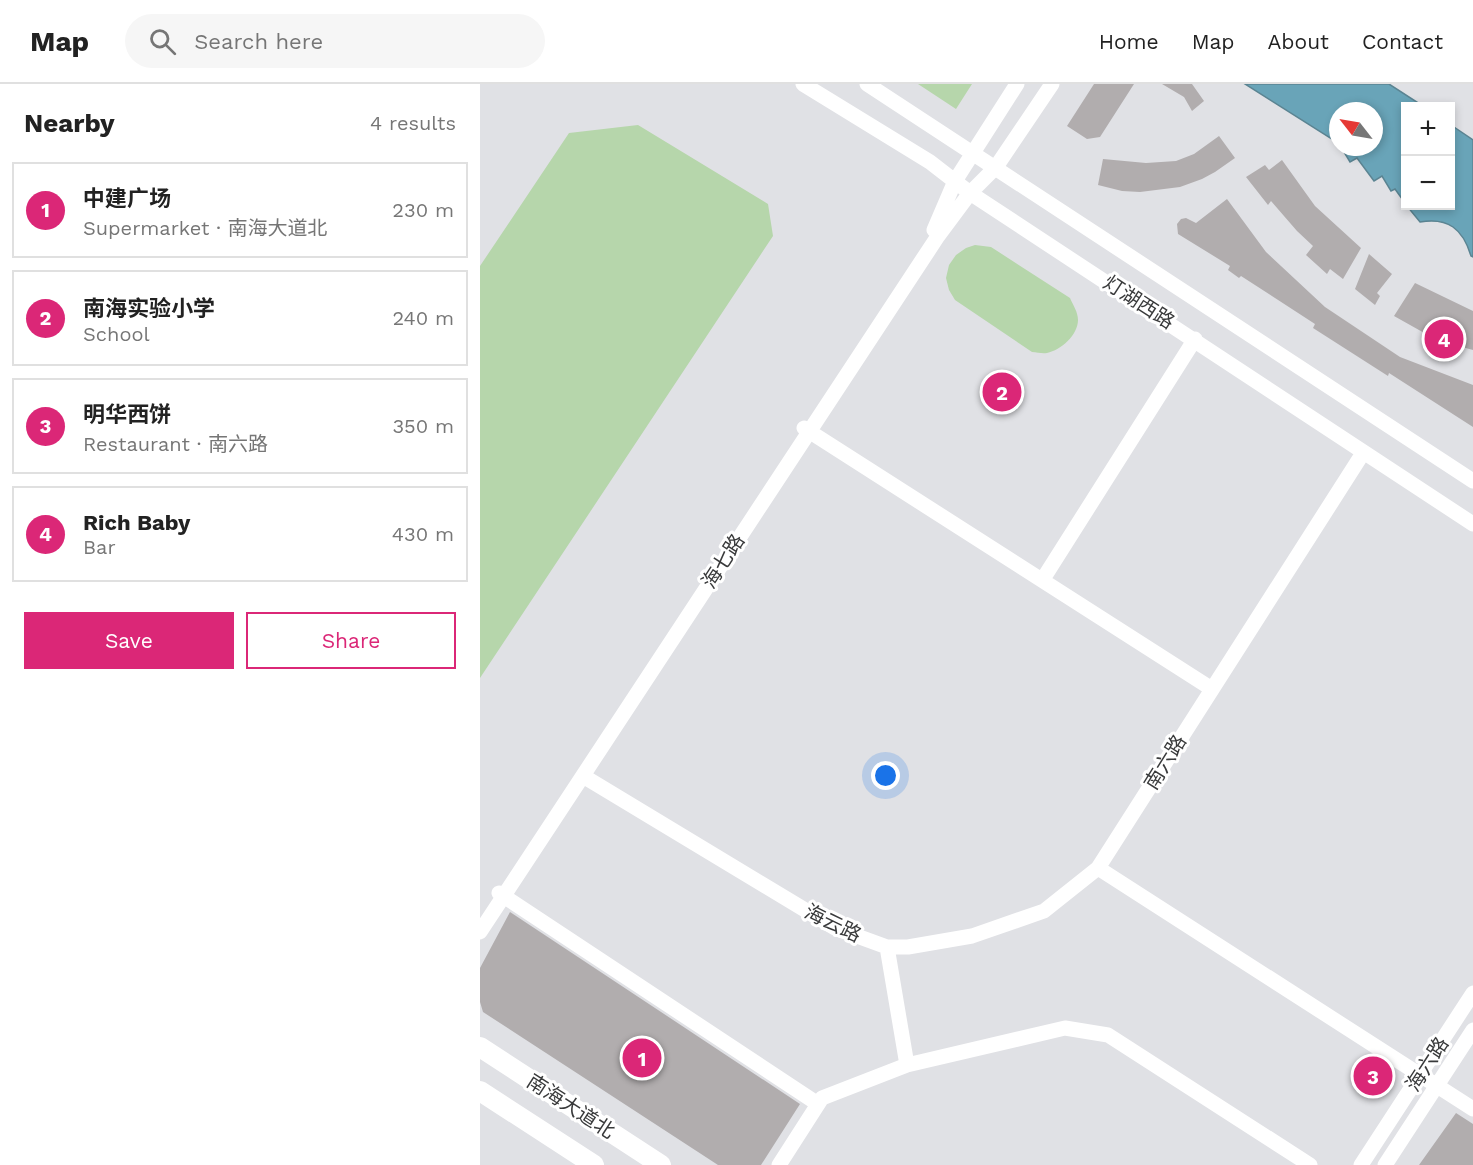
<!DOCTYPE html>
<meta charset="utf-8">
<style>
body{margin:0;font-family:"Work Sans","Noto Sans SC",sans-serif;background:#f6f6f6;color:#222}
.controls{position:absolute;right:18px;top:18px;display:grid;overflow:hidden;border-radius:0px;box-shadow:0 3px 9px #0003}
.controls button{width:54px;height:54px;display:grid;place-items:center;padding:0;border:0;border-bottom:2px solid #e0e0e0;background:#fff;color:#222;font:30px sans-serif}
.compass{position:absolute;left:849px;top:18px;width:54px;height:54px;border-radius:50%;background:#fff;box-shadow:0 3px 9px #0003;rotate:301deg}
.you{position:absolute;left:406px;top:692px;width:21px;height:21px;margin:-15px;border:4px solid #fff;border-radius:50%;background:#1a73e8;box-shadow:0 0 0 9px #1a73e833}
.badge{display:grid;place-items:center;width:39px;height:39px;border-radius:50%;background:#db2777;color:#fff;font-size:20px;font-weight:700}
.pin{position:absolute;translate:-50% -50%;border:3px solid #fff;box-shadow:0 2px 6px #0006}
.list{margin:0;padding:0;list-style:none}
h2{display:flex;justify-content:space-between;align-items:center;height:78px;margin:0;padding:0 24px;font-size:26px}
h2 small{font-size:20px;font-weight:400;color:#767676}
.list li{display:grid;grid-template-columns:39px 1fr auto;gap:18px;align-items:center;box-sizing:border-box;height:96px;margin:0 12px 12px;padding:0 12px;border:2px solid #e0e0e0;border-radius:0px}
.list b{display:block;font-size:22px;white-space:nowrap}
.list p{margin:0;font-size:20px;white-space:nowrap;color:#767676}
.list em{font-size:20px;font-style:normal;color:#767676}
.actions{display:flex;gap:12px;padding:18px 24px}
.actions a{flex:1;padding:14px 0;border:2px solid #db2777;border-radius:0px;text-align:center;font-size:21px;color:#db2777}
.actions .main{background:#db2777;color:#fff}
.icon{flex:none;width:33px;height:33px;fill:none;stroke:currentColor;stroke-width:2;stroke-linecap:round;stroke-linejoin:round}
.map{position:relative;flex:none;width:993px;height:1081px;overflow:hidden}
header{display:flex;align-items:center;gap:36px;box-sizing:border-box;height:84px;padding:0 30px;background:#fff;border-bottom:2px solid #e0e0e0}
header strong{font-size:28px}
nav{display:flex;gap:33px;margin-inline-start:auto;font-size:21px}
.search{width:420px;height:54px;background:#f6f6f6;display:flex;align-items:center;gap:15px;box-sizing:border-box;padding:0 21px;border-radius:33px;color:#767676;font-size:22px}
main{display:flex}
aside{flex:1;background:#fff}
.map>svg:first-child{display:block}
.green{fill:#b6d6ab}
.water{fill:#69a4b8;stroke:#5b8492;stroke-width:1.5}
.building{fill:#b1adae}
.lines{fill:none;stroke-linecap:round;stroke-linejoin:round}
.secondary{stroke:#fff;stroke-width:15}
.highway{stroke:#fff;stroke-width:20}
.labels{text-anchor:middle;stroke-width:6;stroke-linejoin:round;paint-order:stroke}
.street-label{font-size:20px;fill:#393a3b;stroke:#fff}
</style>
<header>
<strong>Map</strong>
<div class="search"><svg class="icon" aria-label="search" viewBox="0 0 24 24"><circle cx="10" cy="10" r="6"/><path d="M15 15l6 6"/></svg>Search here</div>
<nav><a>Home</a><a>Map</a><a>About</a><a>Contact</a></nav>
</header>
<main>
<aside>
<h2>Nearby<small>4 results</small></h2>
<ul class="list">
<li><span class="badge">1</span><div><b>中建广场</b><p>Supermarket · 南海大道北</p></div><em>230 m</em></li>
<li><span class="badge">2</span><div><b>南海实验小学</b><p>School</p></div><em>240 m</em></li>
<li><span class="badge">3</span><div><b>明华西饼</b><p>Restaurant · 南六路</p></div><em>350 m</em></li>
<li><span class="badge">4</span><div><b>Rich Baby</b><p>Bar</p></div><em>430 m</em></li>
</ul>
<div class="actions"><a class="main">Save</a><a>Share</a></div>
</aside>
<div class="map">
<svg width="993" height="1081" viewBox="0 0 993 1081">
<rect width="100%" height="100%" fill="#e0e1e5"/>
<path class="green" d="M438,0H492L476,25Z
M158,41L288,120L293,152L0,594V182L89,49Z
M495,161L511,163L590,214C593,221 598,228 598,236C598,251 581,266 567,269C562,270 557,268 552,268L475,216L469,206L466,194L469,181L476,171L486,164Z"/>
<path class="water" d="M765,0H909L943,22H926L925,119L915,105L911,107L902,92L894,97L877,74L870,78L861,63H894V27H858V59Z
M971,41L993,56V173L991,172C983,145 968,133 940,138L927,122H970Z"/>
<path class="building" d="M614,0H654L620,53L607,55L587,42Z
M682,0H712L724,17L712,27L704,13Z
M739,52L755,74L735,88L722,95L700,103L660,108L642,107L618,101L623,75L666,79L696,77L714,70Z
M802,76L835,122L881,164L863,195L850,185L847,190L826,171L833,162L817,147L791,117L788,121L766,93L785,81L789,86Z
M747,115L786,168L845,223L920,273L993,301V343L909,289L908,292L833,244L835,240L761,192L759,194L748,186L750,182L698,150L697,140L701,135L706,134L716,139Z
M889,170L912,190L897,209L900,212L895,221L875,205Z
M935,199L993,227V266L982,263L979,269L954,259L955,255L914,232Z
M30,828L320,1020L281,1081H238L3,928L0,918V884Z
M976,1029L993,1040V1081H939Z"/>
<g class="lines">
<path class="secondary" d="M323,0L450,78L490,109L993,440
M387,0L993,397
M454,146L475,97L537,0
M324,344L732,605
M563,495L715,255
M103,692L355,844L407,863H428L492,852L564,827L618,784L883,369
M618,784L993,1025
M19,809L338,1020
M0,848L458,152L490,109L516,83L572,0
M407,863L427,981
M299,1081L342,1014L427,981L585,944L628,951L830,1081
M881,1081L993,909
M905,1081L993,946"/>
<path class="highway" d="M0,963L181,1081
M0,1007L114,1081"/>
</g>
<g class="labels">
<g class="street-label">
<text transform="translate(659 218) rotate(33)" y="7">灯湖西路</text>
<text transform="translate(243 477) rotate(-57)" y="7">海七路</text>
<text transform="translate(685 678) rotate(-58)" y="7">南六路</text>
<text transform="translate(353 839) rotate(26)" y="7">海云路</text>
<text transform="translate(947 980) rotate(-57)" y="7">海六路</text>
<text transform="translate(91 1022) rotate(33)" y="7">南海大道北</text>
</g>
</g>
</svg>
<div class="controls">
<button>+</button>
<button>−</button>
</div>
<svg class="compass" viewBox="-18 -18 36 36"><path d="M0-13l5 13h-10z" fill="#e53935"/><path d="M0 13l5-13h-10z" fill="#767676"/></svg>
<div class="you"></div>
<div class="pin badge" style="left:162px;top:974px">1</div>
<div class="pin badge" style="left:522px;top:308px">2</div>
<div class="pin badge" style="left:893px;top:992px">3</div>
<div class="pin badge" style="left:964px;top:255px">4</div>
</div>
</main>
